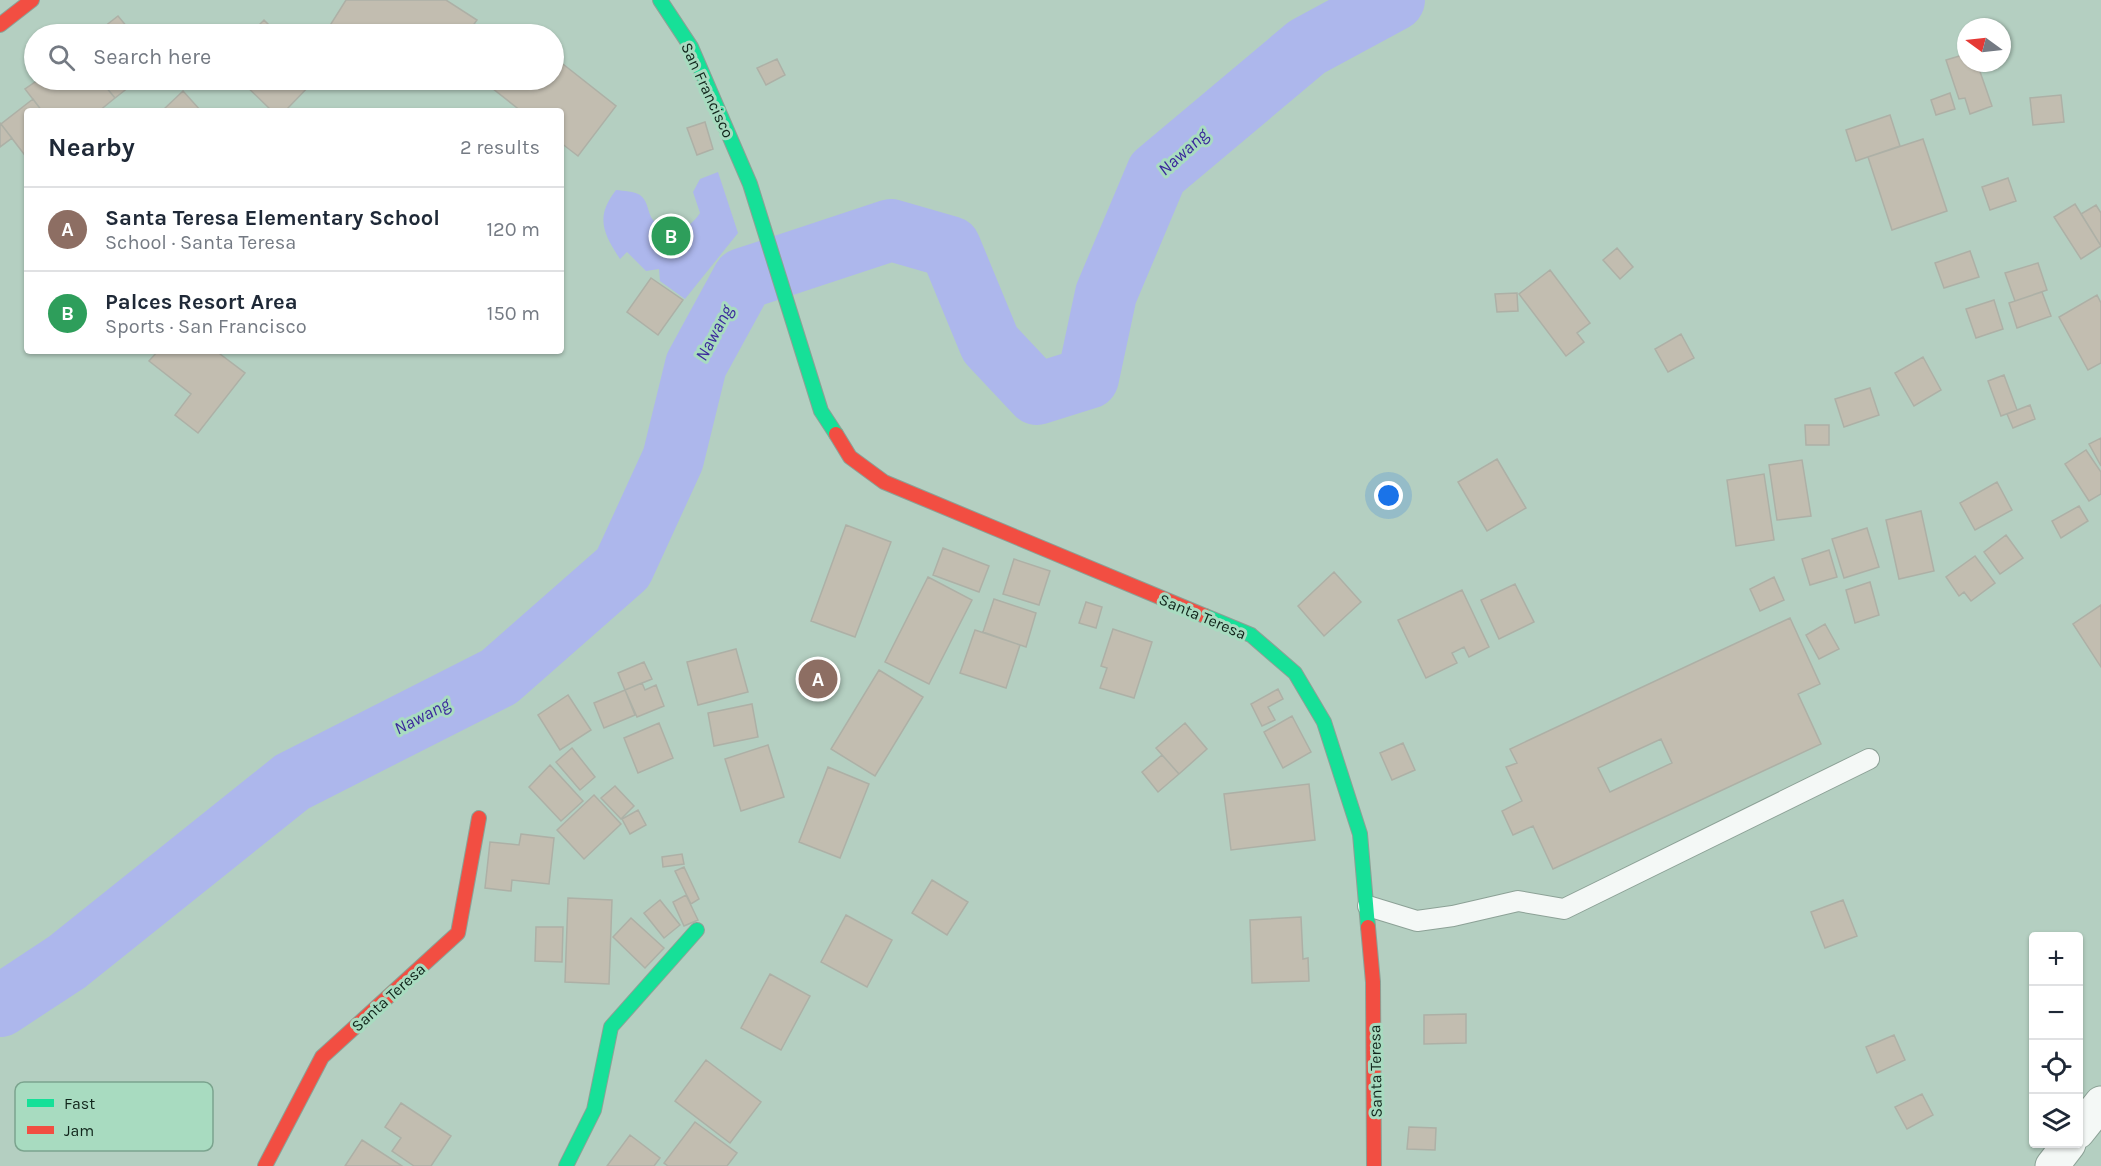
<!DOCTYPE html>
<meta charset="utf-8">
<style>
body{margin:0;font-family:Karla,sans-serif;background:#f6f6f7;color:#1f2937}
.controls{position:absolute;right:18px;bottom:18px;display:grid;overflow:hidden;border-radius:6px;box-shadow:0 2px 4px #0004}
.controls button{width:54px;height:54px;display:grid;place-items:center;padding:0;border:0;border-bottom:2px solid #e0e1e3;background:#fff;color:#1f2937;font:30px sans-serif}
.compass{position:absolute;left:1957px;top:18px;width:54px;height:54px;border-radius:50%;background:#fff;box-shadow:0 2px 4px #0004;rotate:285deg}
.you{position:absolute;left:1389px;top:496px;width:21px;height:21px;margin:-15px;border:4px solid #fff;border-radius:50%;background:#1a73e8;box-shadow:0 0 0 9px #1a73e833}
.badge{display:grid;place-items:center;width:39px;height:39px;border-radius:50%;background:#0f766e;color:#fff;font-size:20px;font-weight:700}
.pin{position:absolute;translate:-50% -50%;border:3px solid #fff;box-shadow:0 2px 6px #0006}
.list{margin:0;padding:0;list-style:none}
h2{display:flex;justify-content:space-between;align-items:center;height:78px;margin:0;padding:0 24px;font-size:26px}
h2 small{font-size:20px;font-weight:400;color:#747a83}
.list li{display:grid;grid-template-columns:39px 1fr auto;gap:18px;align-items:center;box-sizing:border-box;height:84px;padding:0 24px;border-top:2px solid #e0e1e3}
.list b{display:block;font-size:22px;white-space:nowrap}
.list p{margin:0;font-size:20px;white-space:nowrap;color:#747a83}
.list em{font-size:20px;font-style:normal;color:#747a83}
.icon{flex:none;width:33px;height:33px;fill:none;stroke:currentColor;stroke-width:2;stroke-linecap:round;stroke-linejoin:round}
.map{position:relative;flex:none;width:2101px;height:1166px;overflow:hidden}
.search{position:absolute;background:#fff;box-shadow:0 2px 4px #0004;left:24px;top:24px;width:540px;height:66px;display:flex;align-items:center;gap:15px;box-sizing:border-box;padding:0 21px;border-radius:33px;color:#747a83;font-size:22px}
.panel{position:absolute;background:#fff;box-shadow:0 2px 4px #0004;left:24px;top:108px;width:540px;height:246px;border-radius:6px}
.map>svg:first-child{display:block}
.water{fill:#adb7ec}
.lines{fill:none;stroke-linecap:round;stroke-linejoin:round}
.river{stroke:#adb7ec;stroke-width:62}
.building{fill:#c2bdb0;stroke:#adb0a6;stroke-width:1.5;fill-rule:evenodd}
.lane-casing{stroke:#8ca196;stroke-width:22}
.street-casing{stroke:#8ca196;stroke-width:35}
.fast-casing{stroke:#8ca196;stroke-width:16}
.jam-casing{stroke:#8ca196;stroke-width:16}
.lane{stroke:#f4f8f6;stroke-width:20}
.street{stroke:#f4f8f6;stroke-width:33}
.fast{stroke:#16e098;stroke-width:14}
.jam{stroke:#f24e42;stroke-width:14}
.labels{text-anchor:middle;stroke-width:6;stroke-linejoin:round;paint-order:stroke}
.street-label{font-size:16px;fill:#11251b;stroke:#a8dbc0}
.water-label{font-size:18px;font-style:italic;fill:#3a289b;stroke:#a8dbc0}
.key{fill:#a8dbc0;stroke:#7ba48e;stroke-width:1.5}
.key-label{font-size:16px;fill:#11251b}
</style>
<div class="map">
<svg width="2101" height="1166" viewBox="0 0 2101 1166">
<rect width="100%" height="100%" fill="#b4cfc1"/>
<path class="water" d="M718,172L738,233L685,299L660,281L659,269L646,271L627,252L620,259C603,233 595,217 616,190C624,191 634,191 640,195C649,202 647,212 653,220C670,239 689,230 700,213L693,192L700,179Z"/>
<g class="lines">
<path class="river" d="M0,1006L67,962L292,782L499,677L623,568L673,459L696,365L743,279L891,230L950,247L990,344L1037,394L1088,378L1106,294L1157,173L1307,47L1394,0"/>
</g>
<path class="building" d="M346,0H446L477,20L467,34H340L329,27Z
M118,16L133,34H95Z
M264,20L278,34H250Z
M1966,54V63H1977L1992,106L1970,114L1965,98L1959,99L1946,60Z
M554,57L616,106L578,156L561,143V111H521L483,81L554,80Z
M777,59L785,75L766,85L757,68Z
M38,80H100L115,98L99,111H42L25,89Z
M100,80H138L115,98Z
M240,80H315L285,111H272Z
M183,91L201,111H164L163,110Z
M1950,93L1955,109L1936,115L1931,100Z
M2061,95L2064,122L2033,125L2030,98Z
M33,99L42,111H27V158L1,124Z
M1890,115L1900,146L1856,161L1846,130Z
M705,122L713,149L697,155L687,128Z
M0,123L12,138L0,147Z
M1923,139L1947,211L1892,230L1868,157Z
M2008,178L2016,201L1990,210L1982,187Z
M2075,204L2101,246L2081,259L2054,217Z
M2096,205L2101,213V246L2081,214Z
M1617,248L1633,267L1620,279L1603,260Z
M1970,251L1979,277L1944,288L1935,263Z
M2038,263L2047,290L2015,301L2005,273Z
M1550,270L1590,323L1577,333L1584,342L1566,356L1519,294Z
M651,278L683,300L658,335L627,312Z
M2042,292L2051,316L2017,328L2009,303Z
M1517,293L1518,311L1497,312L1495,294Z
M2097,295L2101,303V363L2088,370L2059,317Z
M1994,300L2003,329L1976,338L1966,309Z
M1681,334L1694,358L1668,372L1655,349Z
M158,351H216L245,373L198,433L175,415L191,394L149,361Z
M1923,357L1941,390L1914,406L1895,373Z
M2004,375L2017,410L2001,416L1988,381Z
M1870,388L1879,415L1844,427L1835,399Z
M2030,405L2035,419L2013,428L2007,414Z
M1805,425H1829V445H1806Z
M2101,438V466L2089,444Z
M2086,450L2101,472V494L2089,501L2065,464Z
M1497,459L1526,508L1487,531L1458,482Z
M1802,460L1811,516L1777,520L1769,465Z
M1764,474L1774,540L1736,546L1727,480Z
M1997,482L2012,510L1975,530L1960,503Z
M2079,506L2088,521L2061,538L2052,521Z
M1921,511L1934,571L1899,579L1886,520Z
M846,525L891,542L855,637L811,621Z
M1867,528L1879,567L1844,578L1832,539Z
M2006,535L2023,558L2000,574L1984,552Z
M943,548L989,566L979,592L933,575Z
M1829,550L1837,577L1810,585L1802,559Z
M1975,556L1995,583L1971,601L1964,592L1959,596L1946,577Z
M1014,559L1050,571L1039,605L1003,594Z
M1334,572L1361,602L1324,636L1298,606Z
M928,577L972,600L929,684L885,662Z
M1774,577L1784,600L1760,611L1750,589Z
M1870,582L1879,615L1855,623L1846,590Z
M1515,584L1534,622L1499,639L1481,600Z
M1462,590L1489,647L1469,657L1464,647L1452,653L1457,663L1426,678L1398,620Z
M994,599L1036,613L1026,647L983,632Z
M1086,602L1102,607L1096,628L1079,623Z
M2101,605V667L2073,624Z
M1790,618L1820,684L1798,694L1821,744L1553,869L1533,826L1513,835L1502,811L1522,801L1506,767L1517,763L1510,749ZM1661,739L1672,763L1610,792L1598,768Z
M1825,624L1839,649L1819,659L1806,635Z
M1113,629L1152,642L1134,698L1100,688L1107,668L1101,666Z
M975,630L1020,645L1006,688L960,673Z
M736,649L748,692L698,705L687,662Z
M644,662L652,679L625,690L618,673Z
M879,670L923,697L875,776L831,749Z
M642,683L645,690L656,685L664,706L637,717L625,690Z
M1278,689L1283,699L1268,707L1275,720L1262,726L1251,704Z
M625,690L635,715L604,728L594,703Z
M568,695L591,730L560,750L538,715Z
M752,704L758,737L714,746L708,713Z
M1292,716L1311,752L1283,768L1264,732Z
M659,723L673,758L638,773L624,738Z
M1185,723L1207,749L1179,774L1156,748Z
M1403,743L1415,770L1392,780L1380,753Z
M768,745L784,797L741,811L725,759Z
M572,748L595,777L580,790L556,762Z
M1162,755L1179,774L1158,792L1142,772Z
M550,765L583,801L561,821L529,787Z
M828,767L869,784L840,858L799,842Z
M1309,784L1315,840L1231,850L1224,794Z
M615,786L634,806L621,819L601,798Z
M594,795L621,824L584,859L557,830Z
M638,810L646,825L630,834L622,819Z
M521,834L554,838L549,884L512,880L511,891L485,888L490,842L519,845Z
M682,854L684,864L663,867L662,857Z
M684,867L699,899L691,904L675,871Z
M932,880L968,902L947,935L912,913Z
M686,895L698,920L684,926L673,902Z
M568,898L612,900L609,984L565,982Z
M660,900L680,925L664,938L644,913Z
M1843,900L1857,936L1825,948L1811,912Z
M846,915L892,940L867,987L821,962Z
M1301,917L1303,959L1308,958L1309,981L1252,983L1250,920Z
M631,918L664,948L645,968L613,937Z
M536,927H563L562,962L535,961Z
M770,974L810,996L781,1050L741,1028Z
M1466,1014V1043L1424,1044V1015Z
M1894,1035L1905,1060L1877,1073L1866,1047Z
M706,1060L761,1102L730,1143L675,1101Z
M1922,1094L1933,1115L1907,1129L1895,1107Z
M401,1103L451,1136L431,1166H414L392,1151L401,1138L385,1127Z
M695,1122L737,1153L727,1166H668L664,1163Z
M1409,1127L1436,1128L1435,1150L1407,1149Z
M630,1135L660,1158L654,1166H607Z
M362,1140L402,1166H345Z"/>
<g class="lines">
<g class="lane-casing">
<path id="lane" d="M1368,906L1417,921L1453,916L1518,901L1564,909L1869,759"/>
</g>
<g class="street-casing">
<path id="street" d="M2078,1132L2101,1103
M2052,1166L2069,1144"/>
</g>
<g class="fast-casing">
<path id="fast" d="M660,0L691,47L750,184L821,411L836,434
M1205,616L1251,635L1295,673L1324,722L1360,834L1368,927
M566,1166L594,1110L611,1027L697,930"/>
</g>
<g class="jam-casing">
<path id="jam" d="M0,25L32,0
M836,434L850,457L884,482L1205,616
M1368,927L1373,982L1374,1166
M265,1166L322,1057L458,933L479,818"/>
</g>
<use href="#lane" class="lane"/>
<use href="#street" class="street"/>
<use href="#fast" class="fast"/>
<use href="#jam" class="jam"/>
</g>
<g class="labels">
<g class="street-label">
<text transform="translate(708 90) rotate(65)" y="6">San Francisco</text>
<text transform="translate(1203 616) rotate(23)" y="6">Santa Teresa</text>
<text transform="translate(388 997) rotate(-42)" y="6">Santa Teresa</text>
<text transform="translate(1375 1071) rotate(-91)" y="6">Santa Teresa</text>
</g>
<g class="water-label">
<text transform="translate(1183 152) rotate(-42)" y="6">Nawang</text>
<text transform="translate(714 333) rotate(-62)" y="6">Nawang</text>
<text transform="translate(422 716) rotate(-27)" y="6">Nawang</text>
</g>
</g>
<rect x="15" y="1082" width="198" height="69" rx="9" class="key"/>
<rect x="27" y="1099" width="27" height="8" fill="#16e098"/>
<rect x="27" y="1126" width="27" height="8" fill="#f24e42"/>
<g class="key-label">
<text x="64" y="1109">Fast</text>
<text x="64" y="1136">Jam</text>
</g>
</svg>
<div class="controls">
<button>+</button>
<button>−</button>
<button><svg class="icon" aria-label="locate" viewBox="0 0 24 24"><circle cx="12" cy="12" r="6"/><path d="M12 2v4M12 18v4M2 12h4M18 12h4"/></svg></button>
<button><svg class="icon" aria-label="layers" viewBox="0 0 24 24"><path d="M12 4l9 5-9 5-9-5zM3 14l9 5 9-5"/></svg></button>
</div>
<svg class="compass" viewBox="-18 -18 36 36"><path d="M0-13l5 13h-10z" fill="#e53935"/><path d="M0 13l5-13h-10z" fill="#747a83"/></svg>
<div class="you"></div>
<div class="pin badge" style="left:818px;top:679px;background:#8d6e63">A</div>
<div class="pin badge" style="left:671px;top:236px;background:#2e9e5b">B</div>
<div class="search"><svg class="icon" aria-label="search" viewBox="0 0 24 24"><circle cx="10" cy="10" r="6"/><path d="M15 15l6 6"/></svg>Search here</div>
<section class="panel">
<h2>Nearby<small>2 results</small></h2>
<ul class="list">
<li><span class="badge" style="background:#8d6e63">A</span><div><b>Santa Teresa Elementary School</b><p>School · Santa Teresa</p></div><em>120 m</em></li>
<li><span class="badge" style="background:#2e9e5b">B</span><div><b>Palces Resort Area</b><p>Sports · San Francisco</p></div><em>150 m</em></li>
</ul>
</section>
</div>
